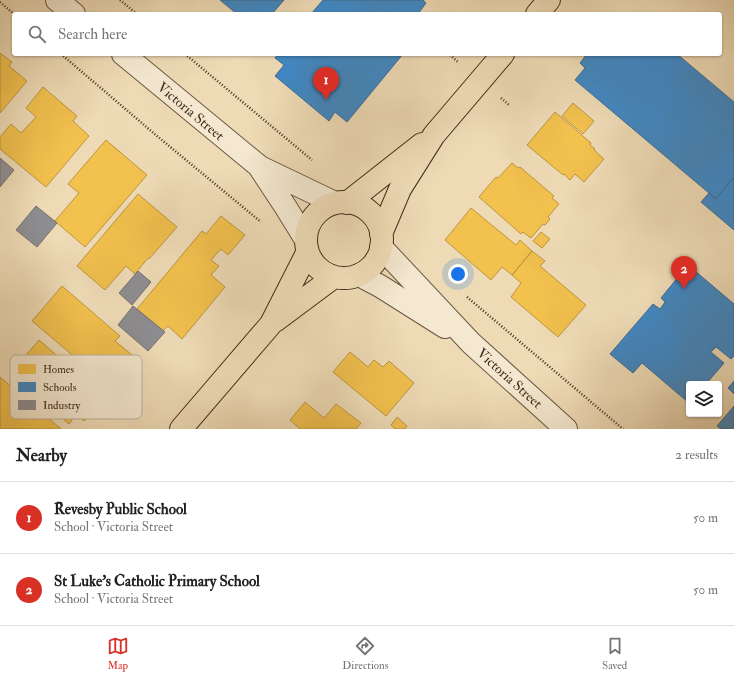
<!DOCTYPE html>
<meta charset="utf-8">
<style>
body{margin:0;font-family:"IM FELL Double Pica",serif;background:#f6f6f6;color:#202124}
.controls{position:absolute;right:12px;bottom:12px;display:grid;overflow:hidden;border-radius:4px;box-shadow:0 1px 3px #0004}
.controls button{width:36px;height:36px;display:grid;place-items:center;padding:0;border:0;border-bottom:1px solid #e0e0e0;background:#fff;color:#202124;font:20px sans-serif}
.you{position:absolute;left:458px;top:274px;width:14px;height:14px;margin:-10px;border:3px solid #fff;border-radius:50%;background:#1a73e8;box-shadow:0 0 0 6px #1a73e833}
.badge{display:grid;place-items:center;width:26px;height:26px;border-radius:50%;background:#d93025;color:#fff;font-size:13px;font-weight:700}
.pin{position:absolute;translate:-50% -33px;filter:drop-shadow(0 1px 2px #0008)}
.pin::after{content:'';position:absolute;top:21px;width:14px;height:12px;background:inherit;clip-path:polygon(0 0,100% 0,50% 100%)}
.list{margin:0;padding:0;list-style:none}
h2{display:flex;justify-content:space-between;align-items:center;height:52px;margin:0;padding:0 16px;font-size:17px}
h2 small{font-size:13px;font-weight:400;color:#757577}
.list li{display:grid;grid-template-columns:26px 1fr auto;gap:12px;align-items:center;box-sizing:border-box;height:72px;padding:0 16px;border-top:1px solid #e0e0e0}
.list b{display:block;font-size:15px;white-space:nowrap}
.list p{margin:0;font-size:13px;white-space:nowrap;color:#757577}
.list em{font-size:13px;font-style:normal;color:#757577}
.icon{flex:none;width:22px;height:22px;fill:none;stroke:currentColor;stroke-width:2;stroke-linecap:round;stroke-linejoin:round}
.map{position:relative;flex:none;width:734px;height:429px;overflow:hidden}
.search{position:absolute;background:#fff;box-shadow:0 1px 3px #0004;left:12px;right:12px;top:12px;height:44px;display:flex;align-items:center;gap:10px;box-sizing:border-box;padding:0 14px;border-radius:4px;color:#757577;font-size:15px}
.sheet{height:196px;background:#fff}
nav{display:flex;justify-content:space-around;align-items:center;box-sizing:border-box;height:56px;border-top:1px solid #e0e0e0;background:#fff;font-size:11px;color:#757577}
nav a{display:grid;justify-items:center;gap:2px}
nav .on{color:#d93025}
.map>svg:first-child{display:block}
.homes{fill:#f2c14e;stroke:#bc943f}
.schools{fill:#3f88c5;stroke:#3f6c92}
.industry{fill:#8d8d92;stroke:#76706e}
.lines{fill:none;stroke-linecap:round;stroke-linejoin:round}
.minor-casing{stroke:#6b5742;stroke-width:24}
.major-casing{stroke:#3f2b1b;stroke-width:24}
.path{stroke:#3f2b1b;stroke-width:2.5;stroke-dasharray:1 2;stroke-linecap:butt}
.minor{stroke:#f4e8d0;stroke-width:22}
.major{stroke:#eedbb6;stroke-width:22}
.labels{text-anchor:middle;stroke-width:4;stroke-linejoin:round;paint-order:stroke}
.street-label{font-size:14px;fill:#3f2b1b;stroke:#f4e8d0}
.key{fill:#f4e8d0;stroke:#beaf9a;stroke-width:1}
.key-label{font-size:11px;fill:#3f2b1b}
</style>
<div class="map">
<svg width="734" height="429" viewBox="0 0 734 429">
<rect width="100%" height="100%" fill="#eedbb6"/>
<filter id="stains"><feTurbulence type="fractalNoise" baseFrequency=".005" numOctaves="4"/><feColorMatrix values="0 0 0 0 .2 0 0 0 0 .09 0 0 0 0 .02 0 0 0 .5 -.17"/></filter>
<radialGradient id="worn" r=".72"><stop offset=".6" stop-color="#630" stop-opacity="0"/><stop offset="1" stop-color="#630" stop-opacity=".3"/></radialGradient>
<path class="homes" d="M0,53L12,62L9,66L27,81L0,113Z
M43,87L77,116L73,121L89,136L46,187L0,149V137L11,124L21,133L36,117L26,108Z
M573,103L594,121L583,134L562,116Z
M555,112L591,143L590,145L595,149L594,150L604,159L584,182L575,174L570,180L564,174L563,175L527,145Z
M106,140L147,175L85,247L55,221L79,193L68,184Z
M512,163L518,168L520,167L554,196L552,198L559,204L548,217L550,219L545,225L543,224L531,238L523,232L521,234L479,197L496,177L498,178Z
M138,194L177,227L149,259L148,258L135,274L126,266L105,290L77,266Z
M471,208L516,245L520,240L532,251L512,275L502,267L491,280L445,240Z
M221,216L245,235L228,255L221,249L211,260L219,266L211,275L225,287L182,339L168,326L163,331L137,309L202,231L206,234Z
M541,232L550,239L542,248L533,241Z
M532,251L545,261L540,266L586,305L558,337L511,297L521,283L512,275Z
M62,286L120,336L115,341L137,359L119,381L97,362L90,370L32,321Z
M39,340L97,390L90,398L98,404L84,421L76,414L69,424L10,374Z
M350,352L368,367L374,360L383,367L389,361L414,383L386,416L333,372Z
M0,377L61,429H0Z
M305,402L324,418L336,404L361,423L356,429H300L290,420Z
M397,417L407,426L405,429H395L391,425Z"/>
<path class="schools" d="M220,0H284L272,14H237Z
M323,0H423L426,3L418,14H311Z
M278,54H403L347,122L335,112L329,121L275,76L284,65L275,58Z
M587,54H677L734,102V177L716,199L575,80L585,68L580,63Z
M734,177V230L701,202L709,193L716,199Z
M688,265L734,304V356L731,359L716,347L711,352L724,363L706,384H689V403L642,363L633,373L610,354L653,304L660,309L665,302L661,298Z
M734,381V394L728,388Z
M734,406V429H721L717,426Z"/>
<path class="industry" d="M0,158L14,170L0,187Z
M36,206L57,223L37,247L16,230Z
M138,271L151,282L132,305L119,293Z
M133,306L165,332L148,351L118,325Z"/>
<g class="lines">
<g class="minor-casing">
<path id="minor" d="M57,0L74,14
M123,54L260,167L335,203
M260,168L285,206L306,240
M381,247L471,343L566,429
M359,275L380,286L445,327"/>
</g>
<g class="major-casing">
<path id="major" d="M537,14L549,0
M306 240a38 38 0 1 1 76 0a38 38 0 1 1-76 0Z
M347,203L422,144
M381,234L400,189L434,135L503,54
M275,321L334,277
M181,429L271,324L307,253"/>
</g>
<path class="path" d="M120,0L137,14
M0,2L14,14
M61,54L157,136L261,222
M185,54L312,160
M450,55L459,63
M501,98L510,106
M467,297L623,429"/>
<use href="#minor" class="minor"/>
<use href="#major" class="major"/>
</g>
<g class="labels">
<g class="street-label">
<text transform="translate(191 111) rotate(40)" y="5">Victoria Street</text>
<text transform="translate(510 378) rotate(42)" y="5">Victoria Street</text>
</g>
</g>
<rect x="10" y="355" width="132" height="64" rx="6" class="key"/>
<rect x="18" y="364" width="18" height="10" fill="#f2c14e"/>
<rect x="18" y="382" width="18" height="10" fill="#3f88c5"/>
<rect x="18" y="400" width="18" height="10" fill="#8d8d92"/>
<g class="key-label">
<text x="43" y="373">Homes</text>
<text x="43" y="391">Schools</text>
<text x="43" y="409">Industry</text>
</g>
<rect width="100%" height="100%" filter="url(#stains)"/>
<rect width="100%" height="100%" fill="url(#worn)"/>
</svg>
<div class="controls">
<button><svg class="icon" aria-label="layers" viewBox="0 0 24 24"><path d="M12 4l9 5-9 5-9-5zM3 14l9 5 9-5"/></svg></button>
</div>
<div class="you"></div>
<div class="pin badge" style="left:326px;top:100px">1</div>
<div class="pin badge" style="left:684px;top:289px">2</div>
<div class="search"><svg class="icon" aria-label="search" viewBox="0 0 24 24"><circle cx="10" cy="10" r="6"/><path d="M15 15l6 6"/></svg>Search here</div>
</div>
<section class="sheet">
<h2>Nearby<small>2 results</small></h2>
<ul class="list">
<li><span class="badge">1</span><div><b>Revesby Public School</b><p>School · Victoria Street</p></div><em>50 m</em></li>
<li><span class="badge">2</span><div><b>St Luke's Catholic Primary School</b><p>School · Victoria Street</p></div><em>50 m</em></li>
</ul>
</section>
<nav>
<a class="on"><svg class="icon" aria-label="map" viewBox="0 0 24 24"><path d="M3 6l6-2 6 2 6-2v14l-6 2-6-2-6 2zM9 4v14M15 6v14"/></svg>Map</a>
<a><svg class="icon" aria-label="directions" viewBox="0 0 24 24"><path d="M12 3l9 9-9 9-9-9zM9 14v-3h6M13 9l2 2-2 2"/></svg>Directions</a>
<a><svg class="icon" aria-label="saved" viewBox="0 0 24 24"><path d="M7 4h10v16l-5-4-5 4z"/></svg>Saved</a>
</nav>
